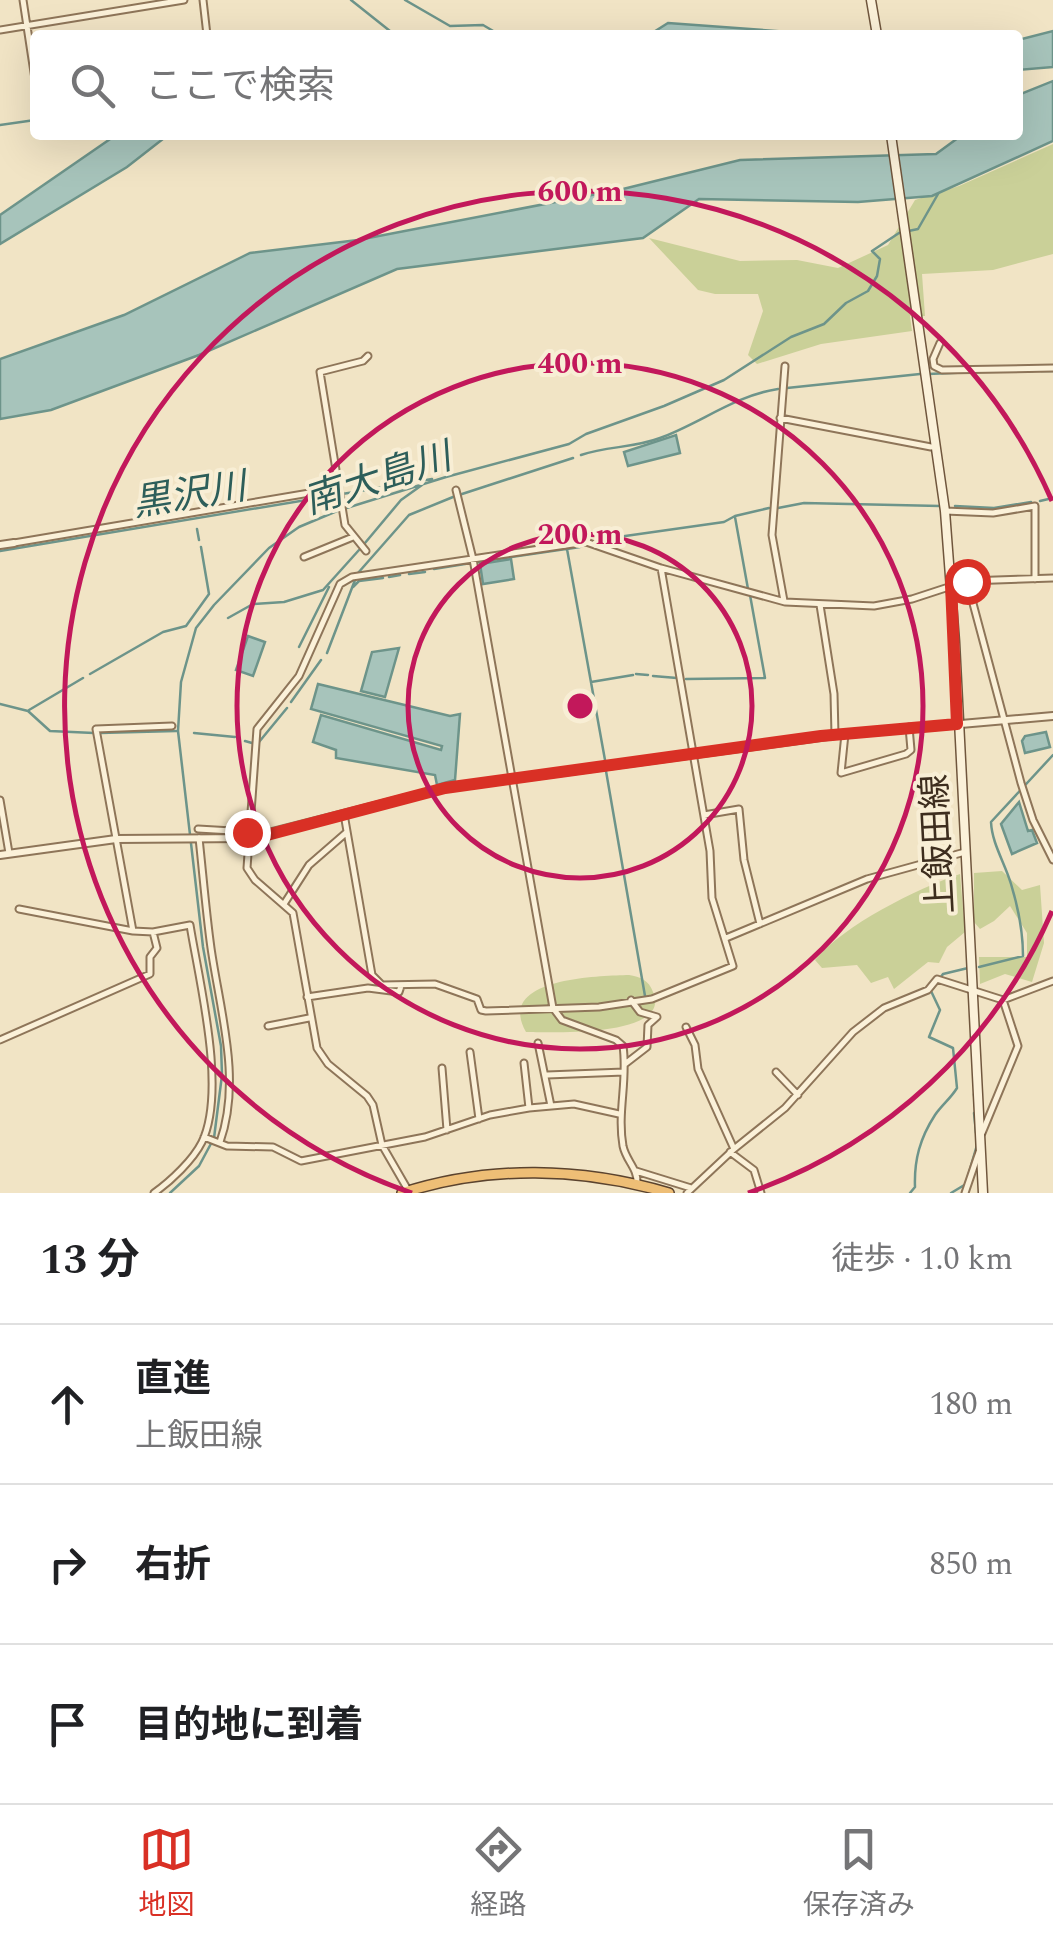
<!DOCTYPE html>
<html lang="ja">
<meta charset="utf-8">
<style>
body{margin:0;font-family:Spectral,"Noto Sans JP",serif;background:#f2f2f2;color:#202124}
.stop{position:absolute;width:30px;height:30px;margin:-22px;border:8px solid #d93025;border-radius:50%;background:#fff}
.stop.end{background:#d93025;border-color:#fff;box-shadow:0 2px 10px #0008}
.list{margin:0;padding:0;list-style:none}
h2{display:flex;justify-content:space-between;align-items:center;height:130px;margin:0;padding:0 40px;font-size:42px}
h2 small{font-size:32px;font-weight:400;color:#757577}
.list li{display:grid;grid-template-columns:65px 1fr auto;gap:30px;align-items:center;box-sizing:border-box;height:160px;padding:0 40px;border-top:2px solid #e0e0e0}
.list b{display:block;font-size:38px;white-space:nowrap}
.list p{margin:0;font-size:32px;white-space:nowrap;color:#757577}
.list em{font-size:32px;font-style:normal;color:#757577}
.icon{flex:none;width:55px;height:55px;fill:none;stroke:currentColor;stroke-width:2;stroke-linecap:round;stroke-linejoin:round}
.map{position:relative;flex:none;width:1053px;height:1193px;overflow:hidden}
.search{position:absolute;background:#fff;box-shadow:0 10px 40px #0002;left:30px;right:30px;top:30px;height:110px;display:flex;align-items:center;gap:25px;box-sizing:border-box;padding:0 35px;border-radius:10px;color:#757577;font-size:38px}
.sheet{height:610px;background:#fff}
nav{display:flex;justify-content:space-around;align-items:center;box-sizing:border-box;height:140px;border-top:2px solid #e0e0e0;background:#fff;font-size:28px;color:#757577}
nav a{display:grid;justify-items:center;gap:5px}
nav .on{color:#d93025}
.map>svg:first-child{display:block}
.green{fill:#cad098}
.water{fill:#a7c4bb;stroke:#6d948a;stroke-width:2.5}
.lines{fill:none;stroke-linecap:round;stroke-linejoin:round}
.stream{stroke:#6d948a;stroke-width:2.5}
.minor-casing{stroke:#8e7559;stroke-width:9}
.tertiary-casing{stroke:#8e7559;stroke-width:10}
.secondary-casing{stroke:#70563d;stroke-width:11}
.trunk-casing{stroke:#5b432e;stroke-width:12}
.minor{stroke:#fbf1d9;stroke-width:5}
.tertiary{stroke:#fbf1d9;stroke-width:6}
.secondary{stroke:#fbf1d9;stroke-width:8}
.trunk{stroke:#eebe76;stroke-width:9}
.route{stroke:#d93025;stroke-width:12}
.ring{fill:none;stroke:#c2185b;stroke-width:5}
.labels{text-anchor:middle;stroke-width:8;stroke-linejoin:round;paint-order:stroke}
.street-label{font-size:35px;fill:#3d2d1e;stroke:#f8eed5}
.water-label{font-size:38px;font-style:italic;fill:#2d5e5a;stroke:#f8eed5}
.centre{fill:#c2185b;stroke:#f8eed5;stroke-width:5}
.ring-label{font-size:30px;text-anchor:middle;font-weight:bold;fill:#c2185b;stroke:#f8eed5;stroke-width:8;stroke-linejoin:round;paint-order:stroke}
</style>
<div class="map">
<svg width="1053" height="1193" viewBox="0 0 1053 1193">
<rect width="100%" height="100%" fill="#f1e4c5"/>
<path class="green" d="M1053,144V254L993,270L922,274L925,316H910L912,331L821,344L757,364L748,355L763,311L758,294H715L698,290L649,238L740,261L797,260L838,268L888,245L915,200L959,186Z
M1002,871L1022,890L1040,885L1044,943L1032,982L1005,974L980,984L979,957H1027V933L1010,906L994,921L980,929L974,922V873Z
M960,874L965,932L947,947L939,963L928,962L894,989L888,977L871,983L857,965L822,968L815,960C844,925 916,889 960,874Z
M629,975C640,977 649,980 653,992C673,1038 550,1032 526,1032C495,978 597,976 629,975Z"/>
<path class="water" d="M668,23L830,35H649Z
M1053,31V67L1018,70V40Z
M1053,81V141L932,196L858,202L699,199L643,238L397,269L199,355L51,410L0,419V359L124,315L250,253L358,240L623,189L740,160L936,154L962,135H1018V95Z
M116,135H168L127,167L0,244V215Z
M676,435L680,453L628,466L624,452Z
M511,559L514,579L483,584L480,564Z
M248,636L265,642L253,676L236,670Z
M399,648L385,697L361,691L372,652Z
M318,684L450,716L460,714L455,780L437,785L435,775L336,758V750L313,742L321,715L441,750L442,746L311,709Z
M1046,732L1050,747L1025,753L1022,741L1025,736Z
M1019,802L1028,831L1032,830L1037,843L1012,854L1001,824Z"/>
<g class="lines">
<path class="stream" d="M351,0L395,35
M405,0L450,26L483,25L500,35
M0,125L35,120
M1013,371H1033
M1041,371H1053
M928,374L975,372
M787,388L920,374
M581,455C607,446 634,448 660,438C699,424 736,395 778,389
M462,494L573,458
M1040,501L1053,498
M955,506L994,508L1031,502
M778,508L804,503L940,506
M735,517L748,589
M197,529L199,540
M597,540L724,522L735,516L769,508
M365,543L401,500L422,485
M580,547L567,549L605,760
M0,551L432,479
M478,562L566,549
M434,569L471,563
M358,573L409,515L453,497
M409,574L425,572
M389,577L400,575
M353,587L359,581L383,578
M228,618L253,604L284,602L323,590L359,550
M299,647L329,587
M327,653L355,580
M90,674L163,632L186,626L209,594L201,547
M636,674L648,675
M653,676L677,678
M686,679L765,678L750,595
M591,682L633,675
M291,702L321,660
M0,704L28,711L50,731L94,733
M29,710L83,678
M100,733L176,731
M194,733L235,737
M245,741L252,743
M259,742L287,708
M606,771L645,996
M979,967L1023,956C1023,933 1018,907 1011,884C1005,863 992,844 991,822L1053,755
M974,1094L975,1107
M974,1113L976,1133
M968,1176L977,1145
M170,1193L199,1166L214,1138L222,1075L221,1046L203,947L178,731L181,682L196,628L214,605L269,548L299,527L337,511L446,477L569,444L586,434L664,406L724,380L791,337L824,324L846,303L868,291L877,276L880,259L872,251L899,233L918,229L938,194
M910,1193L915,1187C914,1160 920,1138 935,1115C942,1105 951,1098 957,1088L953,1048L929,1037L940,1010L931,991L943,974L968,968
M951,1193L966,1184"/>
<g class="minor-casing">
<path id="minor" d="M23,0L35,79
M203,0L207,35
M0,30L184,0
M940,343L933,359L934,366L942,370L1053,368
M780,418L931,447
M456,490L473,559L553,1008L562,1020L616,1040L623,1046C628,1080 617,1112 623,1146C626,1161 638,1168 637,1184
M945,511L993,513L1035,506V579
M14,543L339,488
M366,551L345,525L320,372L363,361L368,356
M304,557L353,537
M967,581L1021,783L1033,820L1053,860
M784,601L772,535L785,366
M820,605L834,694L835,735
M845,734L841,773L906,754L911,750L909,727
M0,800L9,853
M344,814L372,975L382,985L435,984L477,999L481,1010L486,1011L599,1007L652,999L733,966L712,898L710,851L661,568
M704,815L739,809L744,860L760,924
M198,829L249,832
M199,838C203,875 206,912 211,948C220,1011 242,1080 220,1142
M284,904L309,865L347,832
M19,909L133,931
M726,938L867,879L965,852
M307,997L368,988L399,992L401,986
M268,1026L309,1018
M686,1027L695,1045L698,1069L734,1149
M0,1040L150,974V957L157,948L153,932
M538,1043L551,1106
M470,1052L479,1119
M524,1063L529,1108
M625,1064L647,1047L648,1025L657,1017L640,1012L631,1000
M442,1068L447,1130
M776,1072L798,1095
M547,1075L624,1072
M982,1133L1018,1046L1003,1000
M204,1137L227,1146L273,1147L301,1161L425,1137L490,1115L529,1108L574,1104L619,1114
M730,1152L754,1170L761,1193
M636,1171L691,1188
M408,1190L382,1145L373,1105L367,1096L328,1064L317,1048L293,913L255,880L247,868L257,729L299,676L340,584L352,577L586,542L661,568L785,602L874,606L912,599L967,581L1053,578
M154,1193C171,1181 193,1160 202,1142C227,1090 199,981 190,925L153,932L133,931L96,729L172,726
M687,1193L734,1149L785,1108L853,1032L884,1008L928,990L937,979L1003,1000L1053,981
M965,1193L979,1152"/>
</g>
<g class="tertiary-casing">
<path id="tertiary" d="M0,545L14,543
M0,855L116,839L249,838L445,788L835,735L1053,716"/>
</g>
<g class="secondary-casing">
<path id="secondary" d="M871,0L877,35
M891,135L945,511L955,642L983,1193"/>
</g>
<g class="trunk-casing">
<path id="trunk" d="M402,1193C489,1165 581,1167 669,1193"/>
</g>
<use href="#minor" class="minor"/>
<use href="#tertiary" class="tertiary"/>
<use href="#secondary" class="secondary"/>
<use href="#trunk" class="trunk"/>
</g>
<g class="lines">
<path class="route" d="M247,832L248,838L267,835L445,788L821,736L957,724L951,585L967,581"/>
</g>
<g class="ring">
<circle cx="580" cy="706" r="172"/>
<circle cx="580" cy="706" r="343"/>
<path d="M1052 911A515 515 0 0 1 748 1193M412 1193A515 515 0 1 1 1052 501"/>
</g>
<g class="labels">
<g class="street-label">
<text transform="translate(937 844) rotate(-93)" y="12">上飯田線</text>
</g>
<g class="water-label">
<text transform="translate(377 478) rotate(-18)" y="13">南大島川</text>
<text transform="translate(189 494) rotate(-9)" y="13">黒沢川</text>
</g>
</g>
<circle cx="580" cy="706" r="15" class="centre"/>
<g class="ring-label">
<text x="580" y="201">600 m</text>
<text x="580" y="373">400 m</text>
<text x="580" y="544">200 m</text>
</g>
</svg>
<div class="stop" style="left:967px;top:581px"></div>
<div class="stop end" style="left:247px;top:832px"></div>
<div class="search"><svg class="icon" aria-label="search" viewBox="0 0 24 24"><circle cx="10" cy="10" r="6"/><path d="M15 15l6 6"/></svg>ここで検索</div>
</div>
<section class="sheet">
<h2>13 分<small>徒歩 · 1.0 km</small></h2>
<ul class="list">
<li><svg class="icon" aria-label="ahead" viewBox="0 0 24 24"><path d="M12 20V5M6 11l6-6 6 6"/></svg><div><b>直進</b><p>上飯田線</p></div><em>180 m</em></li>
<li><svg class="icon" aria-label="right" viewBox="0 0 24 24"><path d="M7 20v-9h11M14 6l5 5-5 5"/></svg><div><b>右折</b></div><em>850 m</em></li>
<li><svg class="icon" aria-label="arrive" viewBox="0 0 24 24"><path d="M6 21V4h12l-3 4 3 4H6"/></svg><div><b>目的地に到着</b></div></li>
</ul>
</section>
<nav>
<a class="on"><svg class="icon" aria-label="map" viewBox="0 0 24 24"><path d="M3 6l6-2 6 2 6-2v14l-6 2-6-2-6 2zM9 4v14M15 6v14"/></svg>地図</a>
<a><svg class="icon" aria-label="directions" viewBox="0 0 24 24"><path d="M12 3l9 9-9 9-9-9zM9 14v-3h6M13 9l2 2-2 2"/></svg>経路</a>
<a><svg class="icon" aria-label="saved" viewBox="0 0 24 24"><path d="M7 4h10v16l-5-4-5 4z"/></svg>保存済み</a>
</nav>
